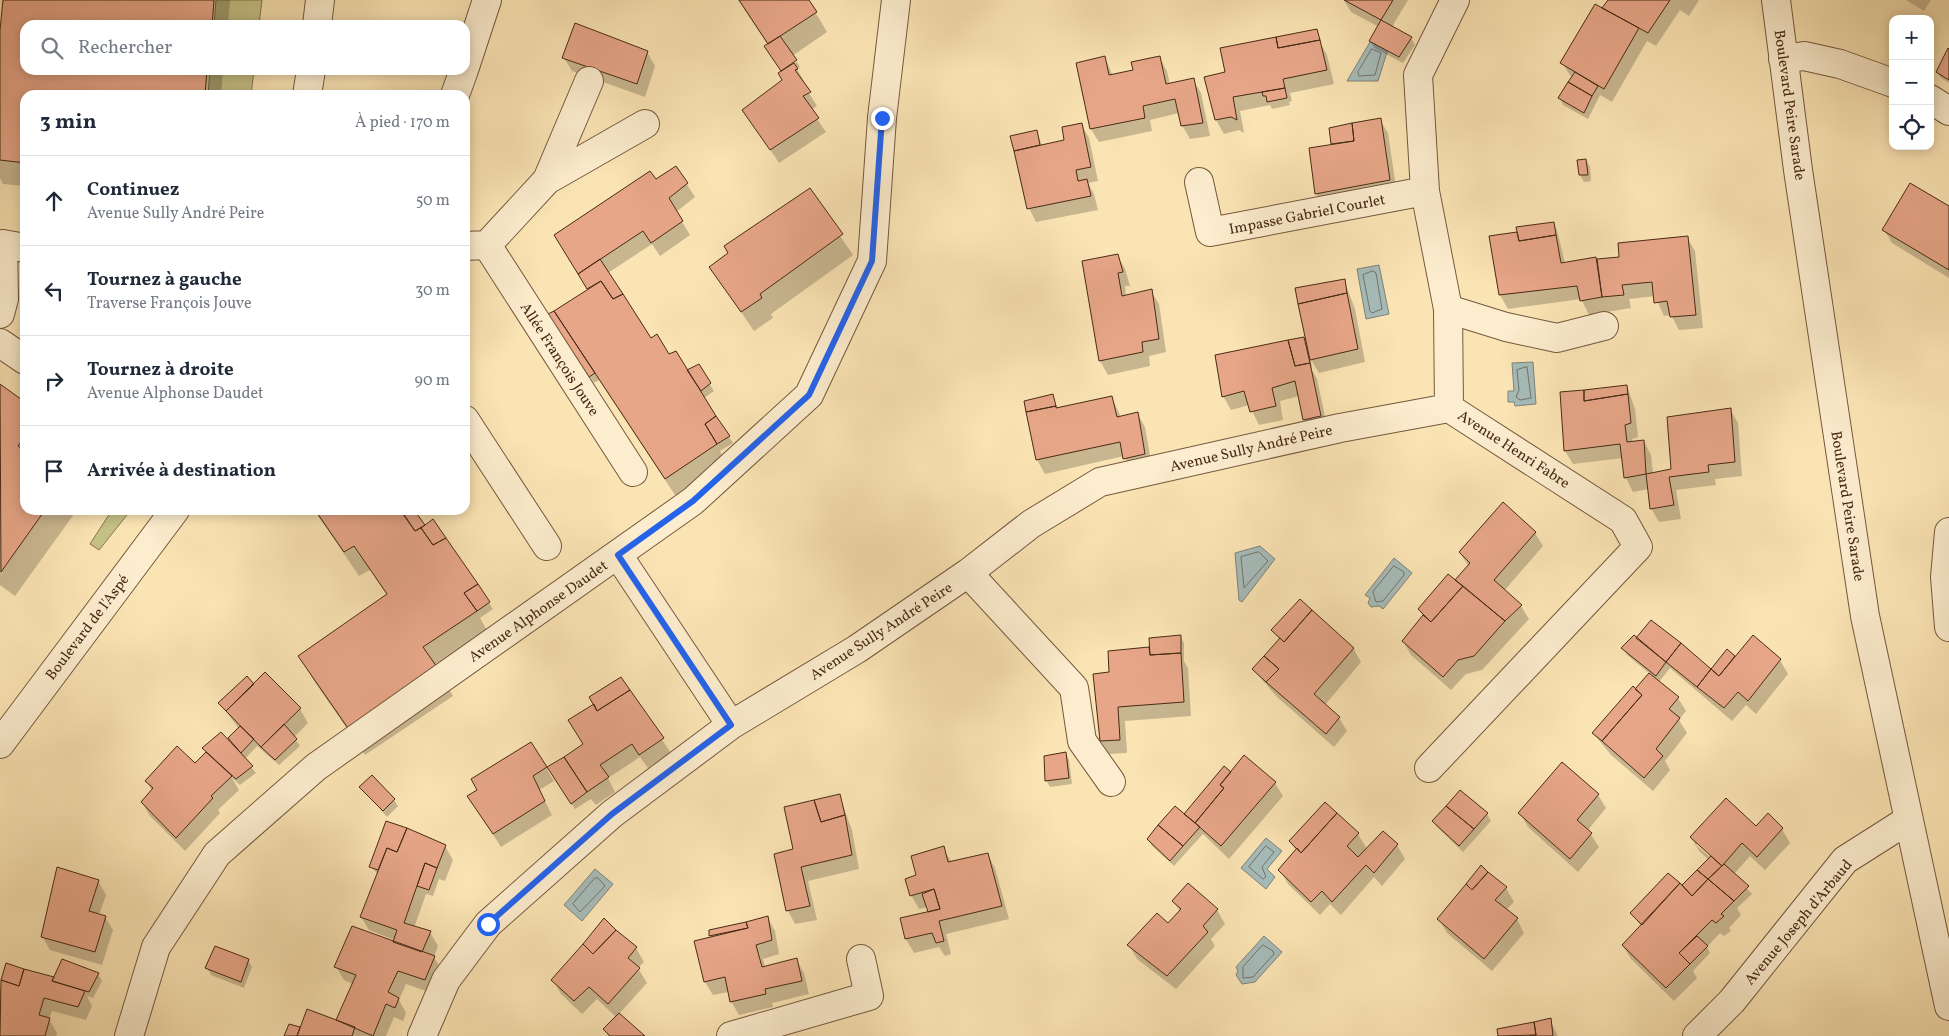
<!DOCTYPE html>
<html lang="fr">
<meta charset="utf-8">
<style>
body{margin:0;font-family:Vollkorn,serif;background:#f6f6f7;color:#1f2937}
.controls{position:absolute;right:15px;top:15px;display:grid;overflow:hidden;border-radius:10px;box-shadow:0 2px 12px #0003}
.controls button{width:45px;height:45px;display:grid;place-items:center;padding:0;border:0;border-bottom:1px solid #e0e1e3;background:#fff;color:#1f2937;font:25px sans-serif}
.stop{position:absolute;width:15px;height:15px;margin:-11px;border:4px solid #2563eb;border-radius:50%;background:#fff}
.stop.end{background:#2563eb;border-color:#fff;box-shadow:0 1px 5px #0008}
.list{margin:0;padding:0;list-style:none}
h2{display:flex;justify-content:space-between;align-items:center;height:65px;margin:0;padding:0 20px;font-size:21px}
h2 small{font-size:16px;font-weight:400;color:#747a83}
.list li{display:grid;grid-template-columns:32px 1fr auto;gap:15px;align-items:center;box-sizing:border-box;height:90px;padding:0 20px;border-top:1px solid #e0e1e3}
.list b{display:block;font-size:19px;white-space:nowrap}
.list p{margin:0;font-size:16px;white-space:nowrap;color:#747a83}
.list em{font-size:16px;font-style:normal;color:#747a83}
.icon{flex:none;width:28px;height:28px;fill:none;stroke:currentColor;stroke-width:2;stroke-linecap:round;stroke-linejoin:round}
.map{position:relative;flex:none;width:1949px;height:1036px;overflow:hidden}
.search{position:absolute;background:#fff;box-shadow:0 2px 12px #0003;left:20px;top:20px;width:450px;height:55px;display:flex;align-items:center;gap:12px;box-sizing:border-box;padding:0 18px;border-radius:15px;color:#747a83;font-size:19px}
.panel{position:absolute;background:#fff;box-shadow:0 2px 12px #0003;left:20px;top:90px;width:450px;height:425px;border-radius:15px}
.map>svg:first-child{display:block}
.green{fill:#c6c287;stroke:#87764e}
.water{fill:#a5bbb9;stroke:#808177}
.shadow{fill:#0003;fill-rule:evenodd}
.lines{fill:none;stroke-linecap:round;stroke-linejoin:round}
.shore{stroke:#767267;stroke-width:1}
.building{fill:#e7a688;stroke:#482a15}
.minor-casing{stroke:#75583d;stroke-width:30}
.minor{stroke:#fcedce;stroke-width:28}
.route{stroke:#2563eb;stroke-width:6}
.labels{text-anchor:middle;stroke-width:5;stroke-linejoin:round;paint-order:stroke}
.street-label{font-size:15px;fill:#482a15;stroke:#fcedce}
</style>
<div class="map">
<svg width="1949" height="1036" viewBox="0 0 1949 1036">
<rect width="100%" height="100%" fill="#fbe4b4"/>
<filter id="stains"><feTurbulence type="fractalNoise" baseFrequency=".004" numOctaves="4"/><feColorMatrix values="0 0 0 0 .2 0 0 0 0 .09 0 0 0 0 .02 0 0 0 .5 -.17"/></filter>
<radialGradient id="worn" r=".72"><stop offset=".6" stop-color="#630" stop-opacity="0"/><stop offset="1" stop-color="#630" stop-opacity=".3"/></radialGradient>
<path class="green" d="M216,0H262L259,25H214Z
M210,70H254L251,95H208Z
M112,510H131L99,550L90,544Z"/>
<path class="water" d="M1370,42L1388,49L1378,81H1347Z
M1379,265L1389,314L1366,319L1357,269Z
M1533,362L1536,404L1515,406L1514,402H1508V391H1514L1512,363Z
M1260,546L1275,559L1242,602L1239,600L1235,553Z
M1394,558L1412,573L1383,609L1379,606L1371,607L1368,603L1370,598L1365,595Z
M1266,838L1282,851L1267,869L1275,877L1266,889L1241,868Z
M595,869L613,884L582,921L564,905Z
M1264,936L1282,952L1255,982L1242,984L1236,975L1238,971L1236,967Z"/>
<path class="shadow" d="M4,0H230L228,25H25V70H223L221,95H25V186L3,184L0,178V43Z
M738,0H808L827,32L792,56L768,45Z
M1344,0H1408L1392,27L1411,38L1415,45L1403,63L1374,48L1371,41L1379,27L1351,12Z
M1609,0H1699L1689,16L1680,10L1656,46L1647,41L1612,102L1600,95L1588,119L1563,105L1560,98L1572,78L1562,63Z
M1906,0H1931L1924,11Z
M1316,30L1319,35H1317L1320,46H1322L1327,55L1334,84L1290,93L1292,101L1289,102L1290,105L1272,109L1270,105L1240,111L1244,133L1239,130L1224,134L1216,120L1206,78L1226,73Z
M1949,50V83L1941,78L1937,72Z
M647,52L655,66L645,97L572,71L564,58Z
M1159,57L1167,71L1170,85L1193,80L1201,93L1210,136L1190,139L1182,125L1179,113L1150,120L1152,131L1099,142L1091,129L1105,58L1113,76L1134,71Z
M797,62L800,67L797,69L805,83L803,84L817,106L811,110L826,132L779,163L744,110L783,81L779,74Z
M1380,120L1388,133L1397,194L1324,207L1316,193L1334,146L1331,129Z
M1081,124L1089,138L1098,181L1088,183L1094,194L1098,210L1036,222L1029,208L1012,136L1037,131L1042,146L1066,141Z
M1586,160L1590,167L1591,181L1584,182L1580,175Z
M676,167L695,197L676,212L690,235L660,256L652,244L608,273L651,339L687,372L698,366L714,391L704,398L733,443L720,451L727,465L677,498L599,380L594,383L554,321L589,290L563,249Z
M809,190L853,255L771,314L773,318L754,331L711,268Z
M1949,208V278L1892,243L1884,230Z
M1554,223L1557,230L1565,263L1596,258L1597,261L1620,258L1687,238L1695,251L1703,328L1679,330L1671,315L1664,316L1655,296L1629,299L1631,308L1589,315L1581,299L1508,309L1500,295L1516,233L1519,238Z
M1117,255L1125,269L1130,286H1125L1126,296L1151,291L1159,304L1166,352L1149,356L1150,366L1108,375L1100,361L1083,262Z
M1344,280L1355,309L1365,362L1319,373L1311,360L1312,370L1317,379L1328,430L1312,433L1305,419L1299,396L1280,401L1283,420L1259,425L1249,405L1231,410L1223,396L1304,338L1307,344Z
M0,386L25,404V510H77L15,596L0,585Z
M1627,386L1635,409L1638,437L1632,439L1633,442L1644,441L1651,455L1653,474L1672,470L1730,409L1738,423L1742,476L1715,479L1716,485L1676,490L1681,519L1659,522L1651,508L1649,489L1633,492L1626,478L1623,458L1573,464L1565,451Z
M1052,396L1058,409L1112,398L1121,417L1137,413L1145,427L1152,467L1132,472L1124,456L1045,474L1037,460L1026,402Z
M314,510H413L425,527L477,585L493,609L480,618L490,636L439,672L453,696L365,755L314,681L300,656L387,595L370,570L359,576Z
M1535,533L1543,546L1504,591L1521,606L1529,619L1482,670L1466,674L1451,690L1411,655L1403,641L1423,616L1419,609L1459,585L1469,567L1460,553Z
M1273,631L1353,648L1361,662L1325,705L1339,718L1347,731L1334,747L1276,696L1253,669L1280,640Z
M1180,636L1184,643V661L1188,668L1191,716L1125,721L1127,753L1109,754L1101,741L1110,673L1148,649L1151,654Z
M1623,648L1711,670L1734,657L1780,660L1788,674L1756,714L1746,705L1732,721L1670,668L1659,682L1678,698L1686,711L1679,720L1687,733L1665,761L1670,770L1653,791L1611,755L1593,733L1650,674L1627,655Z
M265,674L300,709L308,723L294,737L300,746L279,765L257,746L245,759L256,773L240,785L232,778L239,790L218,810L220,813L185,851L150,816L142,802L152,791L147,781L195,765L206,753L204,748L228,740L239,729L220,703L253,685Z
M629,691L671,753L648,768L640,757L608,778L615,792L596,805L591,799L575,809L549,769L547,770L554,781L539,790L552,815L501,847L468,796L479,790L531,743L547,769L584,745Z
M1066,754L1069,760L1072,784L1050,787L1046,780Z
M1230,774L1275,783L1283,796L1229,859L1203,834L1174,866L1152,846L1148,839L1184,816Z
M361,787L394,800L398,806L387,817Z
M1460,791L1487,814L1491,821L1463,852L1437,827L1433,821Z
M839,795L852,830L859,869L808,881L817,920L795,924L788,911L776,855L795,850Z
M1598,795L1606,808L1588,830L1599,847L1578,872L1528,827L1520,813Z
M1336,814L1358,834L1367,849L1383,833L1397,845L1405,859L1382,886L1374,877L1341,915L1330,904L1320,915L1288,884L1280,870L1296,850L1290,842Z
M1768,815L1782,829L1790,843L1765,870L1750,856L1734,874L1752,894L1737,908L1741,915L1729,928L1731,931L1724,936L1720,933L1707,947L1710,953L1693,971L1697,978L1674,1001L1631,959L1623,946L1641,926L1631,913L1686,890L1683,885L1709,860L1699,851L1691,837L1756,828ZM1698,843L1713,856L1711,858L1696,845Z
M387,822L445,846L453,860L445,881L439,879L433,896L426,894L414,928L430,932L438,946L434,957L442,971L432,993L406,984L399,1000L406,1013L403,1021L394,1017L386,1036H286L290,1025L301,1028L336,1022L353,984L344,980L336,967L394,943L395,940L369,930L361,917L378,874L370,866Z
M943,848L951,861L987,854L995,868L1009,919L946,934L951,954L945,956L939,947L914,953L906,939L902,919L930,913L928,907L919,909L911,895L918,876Z
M98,881L106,895L99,915L105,917L113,930L102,965L50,950L42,936Z
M1506,888L1514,902L1506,910L1517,919L1524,933L1492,971L1447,933L1439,919Z
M1174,902L1217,910L1225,924L1211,939L1215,946L1176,989L1137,959L1129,945L1168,925L1180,912Z
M768,918L775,931L779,954L763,959L765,967L796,959L804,973L809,994L772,1003L773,1007L739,1015L731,1001L729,992L713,995L705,982L711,936Z
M636,948L644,962L638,968L647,983L618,1015L643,1036H608L605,1029L616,1017L597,999L582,1014L561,994L553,980Z
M248,960L252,967L244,988L211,975L207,968Z
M7,965L54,980L98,974L102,981L93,998L87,996L92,1006L86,1020L52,1011L49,1019L57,1033L56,1036H0V990Z
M1550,1020L1558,1036H1499L1498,1030Z"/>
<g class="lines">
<path class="shore" d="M1372,49L1381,53L1375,75L1359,76L1358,72Z
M1373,271L1376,273L1382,309L1372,313L1370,311L1363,275Z
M1527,367L1531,398L1520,400L1516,397L1519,390L1517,370Z
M1259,552L1268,561L1244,588L1241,557Z
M1394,566L1404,572V575L1383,601L1376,602L1373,592Z
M1266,846L1274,852L1262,867L1266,877L1263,879L1249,867Z
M595,878H598L605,886L580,912L573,904Z
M1263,945L1273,951L1274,954L1253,977L1243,978V967Z"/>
</g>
<path class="building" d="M3,0H214L212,25H25V70H207L205,95H25V163L0,160V30Z
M739,0H809L817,12L768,44Z
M1344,0H1393L1381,20Z
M1608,0H1670L1648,33L1602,8Z
M1595,4L1639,28L1604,89L1560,63Z
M1381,20L1412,37L1399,57L1369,41Z
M575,23L648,51L637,84L562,58Z
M1317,29L1320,40L1278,48L1276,37Z
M780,36L797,60L781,71L764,46Z
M1276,37L1278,48L1320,40L1327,70L1283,79L1285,88L1233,97L1237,120L1231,117L1215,120L1204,77L1225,72L1220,48Z
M1948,48L1949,49V80L1936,72Z
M1105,56L1109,75L1133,70L1131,62L1160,56L1166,84L1194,78L1203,123L1181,126L1175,99L1143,106L1145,118L1090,129L1076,63Z
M794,63L798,69L795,70L811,92L803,96L819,118L770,150L742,110L782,80L778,73Z
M1575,72L1598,86L1592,96L1568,82Z
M1568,82L1592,96L1584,113L1558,98Z
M1285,88L1287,98L1267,102L1266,96H1263L1262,92Z
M1381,118L1390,180L1315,194L1309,148L1354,141L1352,123Z
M1082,123L1091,167L1076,170L1078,181L1087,179L1091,196L1027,209L1014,151L1064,140L1062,127Z
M1352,123L1354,141L1331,144L1329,128Z
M1037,130L1040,145L1014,151L1010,136Z
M1586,159L1588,175H1579L1577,160Z
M676,166L688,183L669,198L683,221L651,243L643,231L578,274L554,235L650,171L656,179Z
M1910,183L1949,206V270L1882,230Z
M810,188L843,234L760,294L762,298L741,312L709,267L728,253L724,246Z
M1554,222L1556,235L1519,241L1516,227Z
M1517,232L1519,241L1556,235L1561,263L1596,257L1602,297L1580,301L1577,286L1499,295L1489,236Z
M1688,236L1696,315L1670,317L1667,301L1654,303L1652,282L1622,285L1624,295L1602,297L1597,259L1619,257L1618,243Z
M1118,254L1123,272L1118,273L1122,296L1152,289L1159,339L1142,342L1143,352L1099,361L1082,261Z
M600,259L623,294L613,299L601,281L587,289L578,274Z
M1345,279L1347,293L1298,304L1295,288Z
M601,281L613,299L623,294L651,338L657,334L669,354L676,351L716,416L705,424L717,444L665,479L554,311Z
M1347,293L1358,349L1310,360L1298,304Z
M554,311L595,373L589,377L548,314Z
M1304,337L1310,363L1295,366L1288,340Z
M1288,340L1295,366L1310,363L1321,416L1303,420L1295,381L1272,388L1276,406L1250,412L1244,391L1222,397L1215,355Z
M699,364L711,383L701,391L687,370Z
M0,384L25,402V436L18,446L25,451V510H45L1,572Z
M1627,385L1628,394L1584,401V390Z
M1584,390V401L1628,394L1631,423L1625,425L1627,442L1644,440L1646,474L1624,478L1620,444L1564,451L1560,392Z
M1053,394L1056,406L1026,412L1024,401Z
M1112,396L1117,417L1138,412L1145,454L1123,459L1120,442L1036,460L1026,412L1056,406V408Z
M1731,408L1735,462L1708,465L1709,472L1669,477L1674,505L1650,509L1646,474L1671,469L1667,417Z
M716,416L730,436L717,444L705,424Z
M1503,502L1536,532L1494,580L1522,605L1505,621L1455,580L1470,563L1459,552Z
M315,510H401L415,531L421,528L433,545L446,538L478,584L464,593L477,611L423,647L439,670L350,731L298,656L387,594L354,546L344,552Z
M400,510H414L425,525L415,531Z
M433,519L446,538L433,545L421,528Z
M1448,574L1463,586L1431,622L1418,609Z
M478,584L490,602L477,611L464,593Z
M1463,586L1505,621L1474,656L1458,660L1443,677L1402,641L1423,615L1431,622Z
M1300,599L1312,610L1284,642L1271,630Z
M1312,610L1354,648L1314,694L1340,717L1326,734L1266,682L1279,669L1264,656L1280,638L1284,642Z
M1651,620L1681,643L1666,662L1636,638Z
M1181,635V653L1150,655L1149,638Z
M1634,635L1666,662L1656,676L1621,648Z
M1753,635L1781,659L1748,701L1738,692L1724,708L1697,687L1711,669L1719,676Z
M1681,643L1711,669L1697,687L1666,662Z
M1149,647L1150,655L1181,653L1184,702L1118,707L1120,740L1100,741L1093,674L1109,672L1108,651Z
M1727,649L1735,656L1719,676L1711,669Z
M1264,656L1279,669L1266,682L1252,669Z
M265,672L301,708L261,747L226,711Z
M1649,673L1679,697L1669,709L1680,718L1656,749L1663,756L1644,778L1602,741L1642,695L1635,689Z
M247,676L254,684L226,711L218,703Z
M621,677L630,690L597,711L589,697Z
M1633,686L1642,695L1602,741L1592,733Z
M630,690L664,738L639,755L632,744L600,765L609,777L587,792L564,757L583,744L568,720L594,704L597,711Z
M284,724L297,739L275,760L261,747Z
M240,726L254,739L241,753L228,738Z
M221,732L253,766L236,779L202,748Z
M531,742L547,767L533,776L545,801L493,834L467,796L477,790L471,779Z
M177,746L195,763L206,752L232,776L211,796L213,798L176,838L141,802L153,788L145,781Z
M1066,752L1069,778L1045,781L1044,756Z
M1244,755L1276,782L1221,846L1195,823L1224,788L1220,785Z
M564,757L587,792L571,804L547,767Z
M1562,762L1599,794L1577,820L1592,833L1570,859L1518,813Z
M1224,766L1231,772L1220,785L1224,788L1195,823L1184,814Z
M372,775L395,799L383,811L359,787Z
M1460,790L1488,813L1474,829L1446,806Z
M840,794L845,815L821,822L814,800Z
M1726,798L1756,826L1768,813L1783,828L1757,857L1742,843L1722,866L1690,837Z
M814,800L821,822L845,815L852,855L801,867L810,906L786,911L774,854L793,849L784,807Z
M1325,802L1337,813L1301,853L1289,841Z
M1175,806L1200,827L1183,846L1158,825Z
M1446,806L1474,829L1459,846L1432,821Z
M1337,813L1359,833L1347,846L1358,857L1383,831L1398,844L1374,873L1366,865L1332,902L1322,891L1311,902L1278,870L1297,848L1301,853Z
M386,821L407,828L397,852L387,848L378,870L369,867Z
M1158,825L1183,846L1170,861L1147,839Z
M407,828L446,845L437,868L425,863L404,923L431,931L422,952L393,942L397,930L360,917L387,848L397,852Z
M944,846L948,862L988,853L1002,906L939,921L944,941L936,943L932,933L905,939L900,918L940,909L934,889L910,896L905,879L916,875L911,856Z
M1711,856L1722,866L1708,879L1697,870Z
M425,863L437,868L429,890L417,886Z
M1724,864L1749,886L1734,901L1708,879Z
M1481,865L1488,872L1472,890L1466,884Z
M57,867L99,880L89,911L106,916L95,952L41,937Z
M1697,870L1708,879L1692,896L1682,885Z
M1488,872L1507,887L1495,900L1518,918L1484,959L1437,919L1466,884L1472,890Z
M1668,873L1680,883L1642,925L1630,913Z
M1708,879L1734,901L1721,914L1724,916L1716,923L1712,920L1679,953L1690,964L1666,988L1622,945L1680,883L1692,896Z
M1188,883L1218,909L1203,926L1208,932L1167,976L1127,945L1157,913L1168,923L1181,909L1172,901Z
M934,889L940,909L928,912L922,894Z
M768,916L772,940L756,945L762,967L797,958L802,981L765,989L766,994L730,1002L725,977L704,982L694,941L748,928L746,922Z
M604,918L616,930L593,954L583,944Z
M746,922L748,928L709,936V930Z
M352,926L435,956L425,980L398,971L388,992L399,998L395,1008L386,1004L373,1036L336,1020L356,975L334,967Z
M616,930L637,947L628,958L640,968L608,1004L589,987L574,1001L551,980L583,944L593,954Z
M1697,936L1708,946L1690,964L1679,953Z
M215,946L249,959L241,982L205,968Z
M62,959L99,973L89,992L52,981Z
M6,963L24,969L19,986L1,980Z
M24,969L54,977L52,981L85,991L78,1007L44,998L39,1015L50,1018L45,1036H0L1,980L19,986Z
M307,1009L355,1027L352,1036H297Z
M619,1013L645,1036H610L603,1029Z
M1551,1018L1553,1036H1529L1536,1035L1534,1022Z
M1534,1022L1536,1035L1498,1036L1497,1029Z
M289,1024L300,1027L297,1036H284Z"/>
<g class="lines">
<g class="minor-casing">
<path id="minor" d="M1776,0L1798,170L1865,616L1949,1006
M317,25L320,0
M1783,59L1804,56L1840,64L1893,83
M465,67L487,0
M307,95L311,70
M455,95L464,70
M1930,99L1949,111
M547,180L645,124
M1199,182L1210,232L1425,191
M487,245L547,180L589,81
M465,246L487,245L633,472
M1448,309L1506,327L1557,338L1604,326
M0,314L4,299L3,244L25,248
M0,343L25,360
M465,420L547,546
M1949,532L1945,577L1949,627
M618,555L731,725
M968,573L1074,688L1082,741L1111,782
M0,744L175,510
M1429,768L1638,547L1623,520L1449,408L1448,309L1425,191L1418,75L1455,0
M129,1036L156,947L217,854L316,767L693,501L809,395L872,261L882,118L896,0
M422,1036L446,980L488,924L612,814L731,725L857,649L968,573L1031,524L1100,482L1340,428L1449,408
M731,1036L869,996L861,959
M1697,1036L1732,1001L1845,860L1908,820"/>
</g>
<use href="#minor" class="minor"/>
</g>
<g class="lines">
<path class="route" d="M488,924L612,814L731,725L618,555L693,501L809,395L872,261L882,118"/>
</g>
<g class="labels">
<g class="street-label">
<text transform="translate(1790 105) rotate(82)" y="5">Boulevard Peire Sarade</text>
<text transform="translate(1307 214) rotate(-11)" y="5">Impasse Gabriel Courlet</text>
<text transform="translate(560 359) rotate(57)" y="5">Allée François Jouve</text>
<text transform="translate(1251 448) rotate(-13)" y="5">Avenue Sully André Peire</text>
<text transform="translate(1514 449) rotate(33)" y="5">Avenue Henri Fabre</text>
<text transform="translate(1848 506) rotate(81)" y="5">Boulevard Peire Sarade</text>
<text transform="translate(538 611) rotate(-35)" y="5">Avenue Alphonse Daudet</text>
<text transform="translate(87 627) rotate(-53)" y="5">Boulevard de l'Aspé</text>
<text transform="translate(881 631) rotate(-33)" y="5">Avenue Sully André Peire</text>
<text transform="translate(1798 922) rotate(-50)" y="5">Avenue Joseph d'Arbaud</text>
</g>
</g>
<rect width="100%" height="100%" filter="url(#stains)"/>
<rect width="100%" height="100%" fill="url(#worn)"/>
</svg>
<div class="controls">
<button>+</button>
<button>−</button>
<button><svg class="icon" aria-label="locate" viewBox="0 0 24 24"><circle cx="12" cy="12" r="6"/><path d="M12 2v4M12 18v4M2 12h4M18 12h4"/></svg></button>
</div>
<div class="stop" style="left:488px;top:924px"></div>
<div class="stop end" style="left:882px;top:118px"></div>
<div class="search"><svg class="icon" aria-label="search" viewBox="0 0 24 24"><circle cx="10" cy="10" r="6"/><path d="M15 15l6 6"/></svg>Rechercher</div>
<section class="panel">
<h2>3 min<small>À pied · 170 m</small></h2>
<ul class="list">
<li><svg class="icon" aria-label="ahead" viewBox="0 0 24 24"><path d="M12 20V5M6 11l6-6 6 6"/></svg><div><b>Continuez</b><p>Avenue Sully André Peire</p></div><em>50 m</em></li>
<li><svg class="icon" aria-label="left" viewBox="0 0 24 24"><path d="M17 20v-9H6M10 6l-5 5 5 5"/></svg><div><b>Tournez à gauche</b><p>Traverse François Jouve</p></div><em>30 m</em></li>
<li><svg class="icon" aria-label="right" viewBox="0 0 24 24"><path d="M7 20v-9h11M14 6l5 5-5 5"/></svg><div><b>Tournez à droite</b><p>Avenue Alphonse Daudet</p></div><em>90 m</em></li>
<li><svg class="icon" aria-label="arrive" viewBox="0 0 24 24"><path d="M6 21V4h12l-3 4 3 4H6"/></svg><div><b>Arrivée à destination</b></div></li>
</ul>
</section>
</div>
